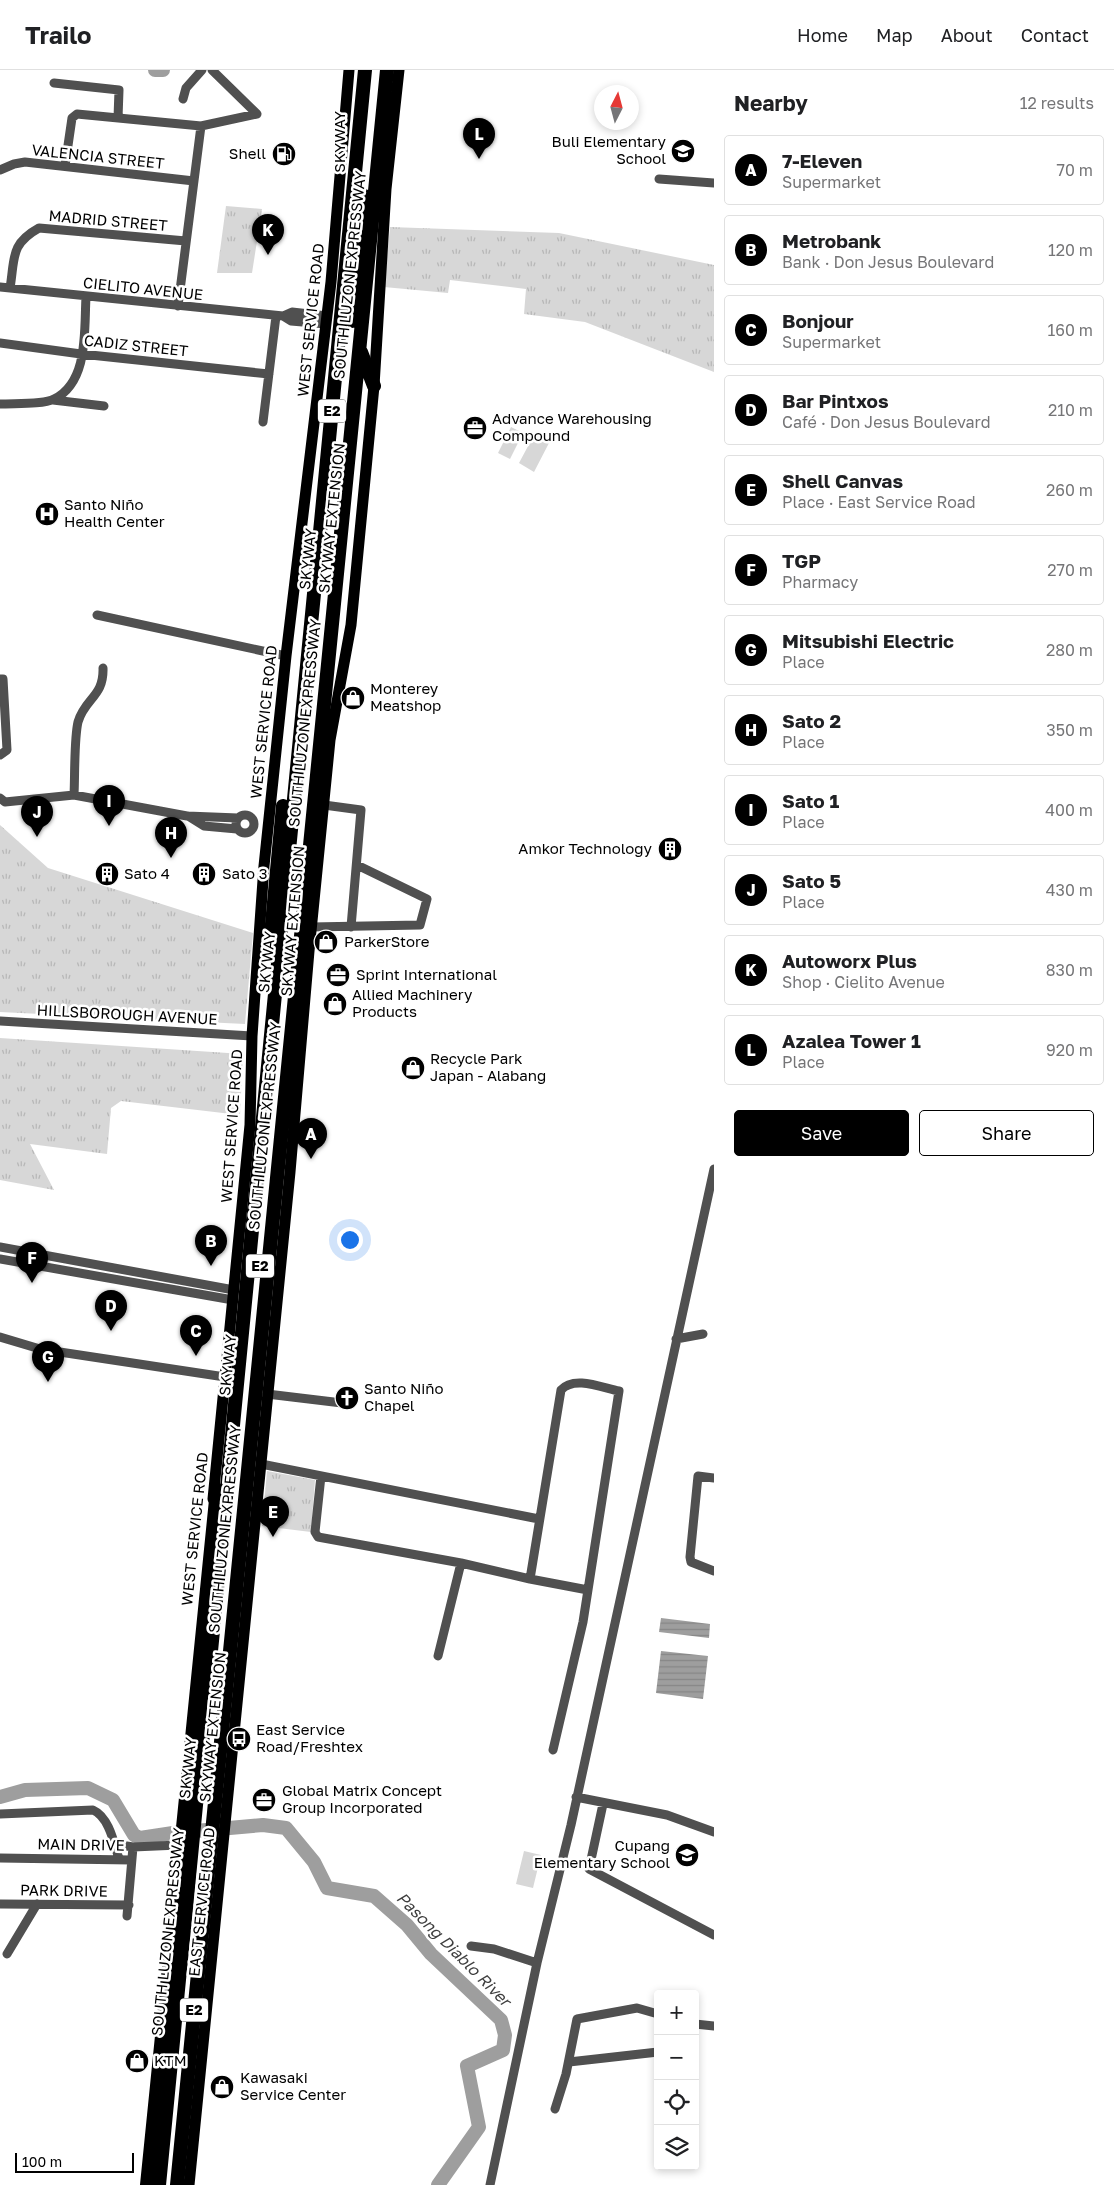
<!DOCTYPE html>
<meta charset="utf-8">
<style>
body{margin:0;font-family:"Golos Text",sans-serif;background:#f2f2f2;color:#202124}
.controls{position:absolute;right:15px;bottom:15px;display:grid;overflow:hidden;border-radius:5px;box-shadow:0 2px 8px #0003}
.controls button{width:45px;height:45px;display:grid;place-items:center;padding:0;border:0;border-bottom:1px solid #e0e0e0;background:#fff;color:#202124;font:25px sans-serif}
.compass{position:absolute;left:594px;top:15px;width:45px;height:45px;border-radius:50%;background:#fff;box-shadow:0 2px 8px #0003;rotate:6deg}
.scale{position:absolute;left:15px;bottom:12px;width:119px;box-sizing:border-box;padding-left:5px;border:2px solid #000;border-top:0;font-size:14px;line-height:18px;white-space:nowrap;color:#000;-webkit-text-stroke:4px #fff;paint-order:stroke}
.you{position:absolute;left:349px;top:1169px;width:18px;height:18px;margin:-12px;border:4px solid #fff;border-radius:50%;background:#1a73e8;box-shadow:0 0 0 8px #1a73e833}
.badge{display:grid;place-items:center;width:32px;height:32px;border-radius:50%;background:#000;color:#fff;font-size:16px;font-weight:700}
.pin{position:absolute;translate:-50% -41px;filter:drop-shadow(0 1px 2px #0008)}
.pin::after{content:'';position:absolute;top:26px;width:18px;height:15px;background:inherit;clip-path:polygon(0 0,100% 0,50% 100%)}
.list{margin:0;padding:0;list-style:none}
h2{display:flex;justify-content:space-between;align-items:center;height:65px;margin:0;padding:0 20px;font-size:21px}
h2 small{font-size:16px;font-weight:400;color:#757577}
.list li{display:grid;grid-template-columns:32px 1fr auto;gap:15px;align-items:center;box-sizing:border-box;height:70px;margin:0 10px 10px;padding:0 10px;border:1px solid #e0e0e0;border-radius:5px}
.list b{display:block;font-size:19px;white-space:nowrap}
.list p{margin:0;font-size:16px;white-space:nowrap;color:#757577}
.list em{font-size:16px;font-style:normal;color:#757577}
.actions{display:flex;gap:10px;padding:15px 20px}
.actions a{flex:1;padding:11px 0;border:1px solid #000;border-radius:5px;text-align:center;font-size:18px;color:#000}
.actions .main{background:#000;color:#fff}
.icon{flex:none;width:28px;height:28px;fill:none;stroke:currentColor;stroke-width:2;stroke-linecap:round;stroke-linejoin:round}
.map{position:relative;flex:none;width:714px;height:2115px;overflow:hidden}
header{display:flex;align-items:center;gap:30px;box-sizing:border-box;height:70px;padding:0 25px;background:#fff;border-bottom:1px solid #e0e0e0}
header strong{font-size:24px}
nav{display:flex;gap:28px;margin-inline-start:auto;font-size:18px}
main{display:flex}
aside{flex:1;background:#fff}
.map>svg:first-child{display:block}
.grass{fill:url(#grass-tufts)}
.pitch{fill:#d7d7d7}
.water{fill:url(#water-rules)}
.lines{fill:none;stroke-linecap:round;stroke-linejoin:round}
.river{stroke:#9e9e9e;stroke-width:14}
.minor{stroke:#505050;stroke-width:9}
.major{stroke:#000;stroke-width:11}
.highway{stroke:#000;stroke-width:14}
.labels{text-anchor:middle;stroke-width:5;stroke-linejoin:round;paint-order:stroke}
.shield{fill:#fff;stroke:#4c4c4c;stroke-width:1}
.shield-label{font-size:14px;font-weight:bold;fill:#000}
.street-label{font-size:15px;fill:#000;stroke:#fff}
.poi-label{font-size:15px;fill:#000;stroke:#fff;text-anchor:start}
.water-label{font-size:16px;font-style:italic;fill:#3f3f3f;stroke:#fff}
</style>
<header>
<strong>Trailo</strong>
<nav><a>Home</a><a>Map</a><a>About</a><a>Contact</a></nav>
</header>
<main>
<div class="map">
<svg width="714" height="2115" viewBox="0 0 714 2115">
<defs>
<pattern id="grass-tufts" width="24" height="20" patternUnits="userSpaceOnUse" patternTransform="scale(1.25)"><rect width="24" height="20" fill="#d7d7d7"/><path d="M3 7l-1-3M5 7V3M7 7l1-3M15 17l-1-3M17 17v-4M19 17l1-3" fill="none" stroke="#b7b7b7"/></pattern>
<pattern id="water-rules" width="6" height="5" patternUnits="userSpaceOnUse" patternTransform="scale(1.25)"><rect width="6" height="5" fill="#9e9e9e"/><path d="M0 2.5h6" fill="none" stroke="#868686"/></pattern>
</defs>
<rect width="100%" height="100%" fill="#fff"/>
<path class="grass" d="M226,136L262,139L252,203H217Z
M390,157L559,163L714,195V302L585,252L524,244L526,219L450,210L448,223L384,217Z
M0,755L48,798L253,863L245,954L0,942Z
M0,968L243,984L240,1045L121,1031L111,1038L107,1084L30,1074L54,1120L0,1110Z
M267,1401L315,1410L311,1462L262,1456Z"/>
<path class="pitch" d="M511,357L523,363L510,389L498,383Z
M534,365L549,373L534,402L519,393Z
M524,1781L541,1785L533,1818L516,1814Z"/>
<path class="water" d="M661,1548L710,1554L709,1568L659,1562Z
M661,1581L708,1586L703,1629L656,1623Z"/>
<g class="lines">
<path class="river" d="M155,0H163
M0,1727L25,1720L88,1718L113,1730L134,1765L140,1768L173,1763L263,1755L286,1758L314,1792L327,1818L374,1826L407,1855L431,1884L501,1950L505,1965L503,1980L467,1996L479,2057L438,2115"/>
<path class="minor" d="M212,0L257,44
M54,13L119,20L118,48
M183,29L186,18L202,0
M65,96L72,48L77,44L201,56L257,44
M0,100L14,94L25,92L194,111
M659,109L714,113
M0,217L283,246L291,251L326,254
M10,218C15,188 10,174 39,158L186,171
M178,236L201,56
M283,246L292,242L327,246
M0,273L81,284L269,304
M53,330L104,336
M0,334C14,333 42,335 54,329C89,312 84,260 86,227
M263,352L276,246
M97,545L286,586
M0,609H3L7,680L0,685
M74,725C75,706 74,669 78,652C85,628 104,627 103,598
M0,728L5,732L74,725L187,746L238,748
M324,735L361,740L351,857
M236 754a9 9 0 1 1 18 0a9 9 0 1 1-18 0Z
M188,746L204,756L237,759
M311,857L420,855L427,829L357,795
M0,951L252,966
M0,1177L234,1220
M0,1189L233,1230
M0,1267L40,1279L225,1307
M676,1269L703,1264
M267,1324L342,1333
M261,1394L539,1449
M321,1406L315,1462L318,1467L461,1493L530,1509L588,1520
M714,1408L698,1406L690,1487L691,1492L714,1501
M530,1509L561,1320C574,1305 603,1318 619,1321L583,1552L553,1680
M438,1586L461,1493
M576,1727L667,1745L714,1762
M603,1734L589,1799L714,1865
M0,1744L93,1740C109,1747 114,1773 119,1789
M114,1774L133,1777L179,1775
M0,1788L131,1790
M0,1834L129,1835
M127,1846L133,1777
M471,1876L494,1879L537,1893
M7,1884L37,1834
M695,1954L714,1956
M569,1992L658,1982
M555,2039L566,2004L577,1949L637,1938L658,1944
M490,2115L537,1893L571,1755L714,1099"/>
<path class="major" d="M213,1429L250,1055L252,966L264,796L286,586L331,212L349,0
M189,2115L290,1102L309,881L330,670L351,555L374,316L386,119L399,0"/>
<path class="highway" d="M352,251L363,125
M361,282L374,316
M269,886L283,736
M147,2115L217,1420
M159,2115L365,0
M177,2115L387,0"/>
</g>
<defs>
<g id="school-disc" transform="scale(1.25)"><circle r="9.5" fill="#000" stroke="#fff"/><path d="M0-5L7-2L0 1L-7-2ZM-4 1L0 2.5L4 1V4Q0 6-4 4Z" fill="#fff"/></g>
<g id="fuel-disc" transform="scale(1.25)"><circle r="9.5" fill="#000" stroke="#fff"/><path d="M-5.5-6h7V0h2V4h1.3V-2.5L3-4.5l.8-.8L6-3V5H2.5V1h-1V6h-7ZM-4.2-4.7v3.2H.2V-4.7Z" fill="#fff"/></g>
<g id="office-disc" transform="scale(1.25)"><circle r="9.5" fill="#000" stroke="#fff"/><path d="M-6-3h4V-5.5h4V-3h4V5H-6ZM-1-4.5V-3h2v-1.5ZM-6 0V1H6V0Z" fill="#fff"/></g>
<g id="hospital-disc" transform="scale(1.25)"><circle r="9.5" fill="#000" stroke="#fff"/><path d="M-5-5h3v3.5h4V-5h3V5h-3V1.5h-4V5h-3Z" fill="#fff"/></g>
<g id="shop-disc" transform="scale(1.25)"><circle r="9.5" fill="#000" stroke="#fff"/><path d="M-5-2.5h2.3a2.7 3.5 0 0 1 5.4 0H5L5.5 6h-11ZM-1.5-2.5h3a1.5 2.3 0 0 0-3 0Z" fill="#fff"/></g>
<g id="building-disc" transform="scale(1.25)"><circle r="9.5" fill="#000" stroke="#fff"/><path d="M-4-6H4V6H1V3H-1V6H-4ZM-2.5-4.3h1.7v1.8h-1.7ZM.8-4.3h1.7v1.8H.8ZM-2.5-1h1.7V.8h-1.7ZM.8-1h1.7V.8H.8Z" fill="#fff"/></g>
<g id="church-disc" transform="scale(1.25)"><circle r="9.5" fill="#000" stroke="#fff"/><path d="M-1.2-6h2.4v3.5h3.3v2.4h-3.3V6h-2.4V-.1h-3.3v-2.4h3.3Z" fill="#fff"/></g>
<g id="bus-disc" transform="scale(1.25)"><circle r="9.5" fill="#000" stroke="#fff"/><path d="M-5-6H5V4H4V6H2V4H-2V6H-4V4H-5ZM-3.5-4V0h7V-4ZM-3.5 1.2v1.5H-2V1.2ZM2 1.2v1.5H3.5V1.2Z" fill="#fff"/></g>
</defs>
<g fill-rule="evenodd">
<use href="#school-disc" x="683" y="81"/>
<use href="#fuel-disc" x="284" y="84"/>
<use href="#office-disc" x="475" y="358"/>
<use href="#hospital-disc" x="47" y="444"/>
<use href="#shop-disc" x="353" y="628"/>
<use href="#building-disc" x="670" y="779"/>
<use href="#building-disc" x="107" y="804"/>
<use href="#building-disc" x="204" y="804"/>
<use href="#shop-disc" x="326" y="872"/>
<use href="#office-disc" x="338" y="905"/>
<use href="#shop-disc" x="335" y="934"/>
<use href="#shop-disc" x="413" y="998"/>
<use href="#church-disc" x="347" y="1328"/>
<use href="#bus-disc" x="239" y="1669"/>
<use href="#office-disc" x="264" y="1730"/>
<use href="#school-disc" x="687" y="1785"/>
<use href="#shop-disc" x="137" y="1991"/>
<use href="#shop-disc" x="222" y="2017"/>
</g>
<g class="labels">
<g class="shield">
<rect x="318" y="329.5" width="28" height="23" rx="4"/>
<rect x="246" y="1184.5" width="28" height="23" rx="4"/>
<rect x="180" y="1928.5" width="28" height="23" rx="4"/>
</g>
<g class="shield-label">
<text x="332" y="346">E2</text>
<text x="260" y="1201">E2</text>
<text x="194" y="1945">E2</text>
</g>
<g class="street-label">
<text transform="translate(340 72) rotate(-90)" y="5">SKYWAY</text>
<text transform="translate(98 87) rotate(6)" y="5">VALENCIA STREET</text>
<text transform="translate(108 151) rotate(5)" y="5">MADRID STREET</text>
<text transform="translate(350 205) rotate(-84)" y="5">SOUTH LUZON EXPRESSWAY</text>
<text transform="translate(143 219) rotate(6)" y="5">CIELITO AVENUE</text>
<text transform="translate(311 250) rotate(-84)" y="5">WEST SERVICE ROAD</text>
<text transform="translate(136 276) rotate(6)" y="5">CADIZ STREET</text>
<text transform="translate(332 448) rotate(-84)" y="5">SKYWAY EXTENSION</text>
<text transform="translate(308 489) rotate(-84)" y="5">SKYWAY</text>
<text transform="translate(264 652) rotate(-84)" y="5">WEST SERVICE ROAD</text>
<text transform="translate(305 653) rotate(-84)" y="5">SOUTH LUZON EXPRESSWAY</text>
<text transform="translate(293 851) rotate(-85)" y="5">SKYWAY EXTENSION</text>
<text transform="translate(267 892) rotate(-84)" y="5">SKYWAY</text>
<text transform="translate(127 945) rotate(3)" y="5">HILLSBOROUGH AVENUE</text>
<text transform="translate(232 1056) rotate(-86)" y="5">WEST SERVICE ROAD</text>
<text transform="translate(265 1056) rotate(-84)" y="5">SOUTH LUZON EXPRESSWAY</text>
<text transform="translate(228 1295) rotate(-84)" y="5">SKYWAY</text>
<text transform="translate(195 1459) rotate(-84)" y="5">WEST SERVICE ROAD</text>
<text transform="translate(225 1459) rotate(-84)" y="5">SOUTH LUZON EXPRESSWAY</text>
<text transform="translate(213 1657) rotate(-84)" y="5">SKYWAY EXTENSION</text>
<text transform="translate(188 1698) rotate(-84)" y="5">SKYWAY</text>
<text transform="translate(81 1775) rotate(1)" y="5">MAIN DRIVE</text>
<text transform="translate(64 1821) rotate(1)" y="5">PARK DRIVE</text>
<text transform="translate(202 1832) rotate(-84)" y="5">EAST SERVICE ROAD</text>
<text transform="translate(168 1862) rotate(-84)" y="5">SOUTH LUZON EXPRESSWAY</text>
</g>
<g class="poi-label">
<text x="666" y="77" text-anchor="end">Buli Elementary<tspan x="666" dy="17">School</tspan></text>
<text x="266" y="89" text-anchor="end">Shell</text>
<text x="492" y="354">Advance Warehousing<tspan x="492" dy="17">Compound</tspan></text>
<text x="64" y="440">Santo Niño<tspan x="64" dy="17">Health Center</tspan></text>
<text x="370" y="624">Monterey<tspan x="370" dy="17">Meatshop</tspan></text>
<text x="652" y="784" text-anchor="end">Amkor Technology</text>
<text x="124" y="809">Sato 4</text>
<text x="222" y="809">Sato 3</text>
<text x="344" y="877">ParkerStore</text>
<text x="356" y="910">Sprint International</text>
<text x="352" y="930">Allied Machinery<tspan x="352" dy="17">Products</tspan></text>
<text x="430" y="994">Recycle Park<tspan x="430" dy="17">Japan - Alabang</tspan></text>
<text x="364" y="1324">Santo Niño<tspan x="364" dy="17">Chapel</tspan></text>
<text x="256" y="1665">East Service<tspan x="256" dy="17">Road/Freshtex</tspan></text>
<text x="282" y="1726">Global Matrix Concept<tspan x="282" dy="17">Group Incorporated</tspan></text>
<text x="670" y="1781" text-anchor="end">Cupang<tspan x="670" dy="17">Elementary School</tspan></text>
<text x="154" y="1996">KTM</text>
<text x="240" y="2013">Kawasaki<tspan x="240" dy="17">Service Center</tspan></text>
</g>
<g class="water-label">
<text transform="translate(454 1879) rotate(45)" y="6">Pasong Diablo River</text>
</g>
</g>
</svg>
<div class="controls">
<button>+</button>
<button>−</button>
<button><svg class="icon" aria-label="locate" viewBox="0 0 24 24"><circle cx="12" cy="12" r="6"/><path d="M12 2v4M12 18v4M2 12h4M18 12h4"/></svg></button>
<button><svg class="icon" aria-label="layers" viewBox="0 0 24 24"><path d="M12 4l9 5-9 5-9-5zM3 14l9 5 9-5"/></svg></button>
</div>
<svg class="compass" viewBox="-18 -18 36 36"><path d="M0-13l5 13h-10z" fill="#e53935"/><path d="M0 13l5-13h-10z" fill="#757577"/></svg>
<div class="scale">100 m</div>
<div class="you"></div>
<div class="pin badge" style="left:311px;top:1089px">A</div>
<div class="pin badge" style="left:211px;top:1196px">B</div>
<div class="pin badge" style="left:196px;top:1286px">C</div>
<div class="pin badge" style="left:111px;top:1261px">D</div>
<div class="pin badge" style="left:273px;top:1467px">E</div>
<div class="pin badge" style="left:32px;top:1213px">F</div>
<div class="pin badge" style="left:48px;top:1312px">G</div>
<div class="pin badge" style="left:171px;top:788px">H</div>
<div class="pin badge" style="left:109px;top:756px">I</div>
<div class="pin badge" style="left:37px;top:767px">J</div>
<div class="pin badge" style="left:268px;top:185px">K</div>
<div class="pin badge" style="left:479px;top:89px">L</div>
</div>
<aside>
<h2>Nearby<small>12 results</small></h2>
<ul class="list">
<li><span class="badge">A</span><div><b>7-Eleven</b><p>Supermarket</p></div><em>70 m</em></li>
<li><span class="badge">B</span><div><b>Metrobank</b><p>Bank · Don Jesus Boulevard</p></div><em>120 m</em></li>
<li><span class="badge">C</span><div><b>Bonjour</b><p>Supermarket</p></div><em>160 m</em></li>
<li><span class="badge">D</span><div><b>Bar Pintxos</b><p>Café · Don Jesus Boulevard</p></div><em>210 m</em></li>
<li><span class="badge">E</span><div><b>Shell Canvas</b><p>Place · East Service Road</p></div><em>260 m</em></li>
<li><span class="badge">F</span><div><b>TGP</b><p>Pharmacy</p></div><em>270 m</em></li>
<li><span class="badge">G</span><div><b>Mitsubishi Electric</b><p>Place</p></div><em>280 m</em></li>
<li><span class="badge">H</span><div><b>Sato 2</b><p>Place</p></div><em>350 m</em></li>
<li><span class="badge">I</span><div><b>Sato 1</b><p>Place</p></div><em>400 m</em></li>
<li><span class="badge">J</span><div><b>Sato 5</b><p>Place</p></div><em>430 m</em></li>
<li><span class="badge">K</span><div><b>Autoworx Plus</b><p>Shop · Cielito Avenue</p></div><em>830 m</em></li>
<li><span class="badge">L</span><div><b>Azalea Tower 1</b><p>Place</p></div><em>920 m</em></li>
</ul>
<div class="actions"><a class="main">Save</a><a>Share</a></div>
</aside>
</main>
